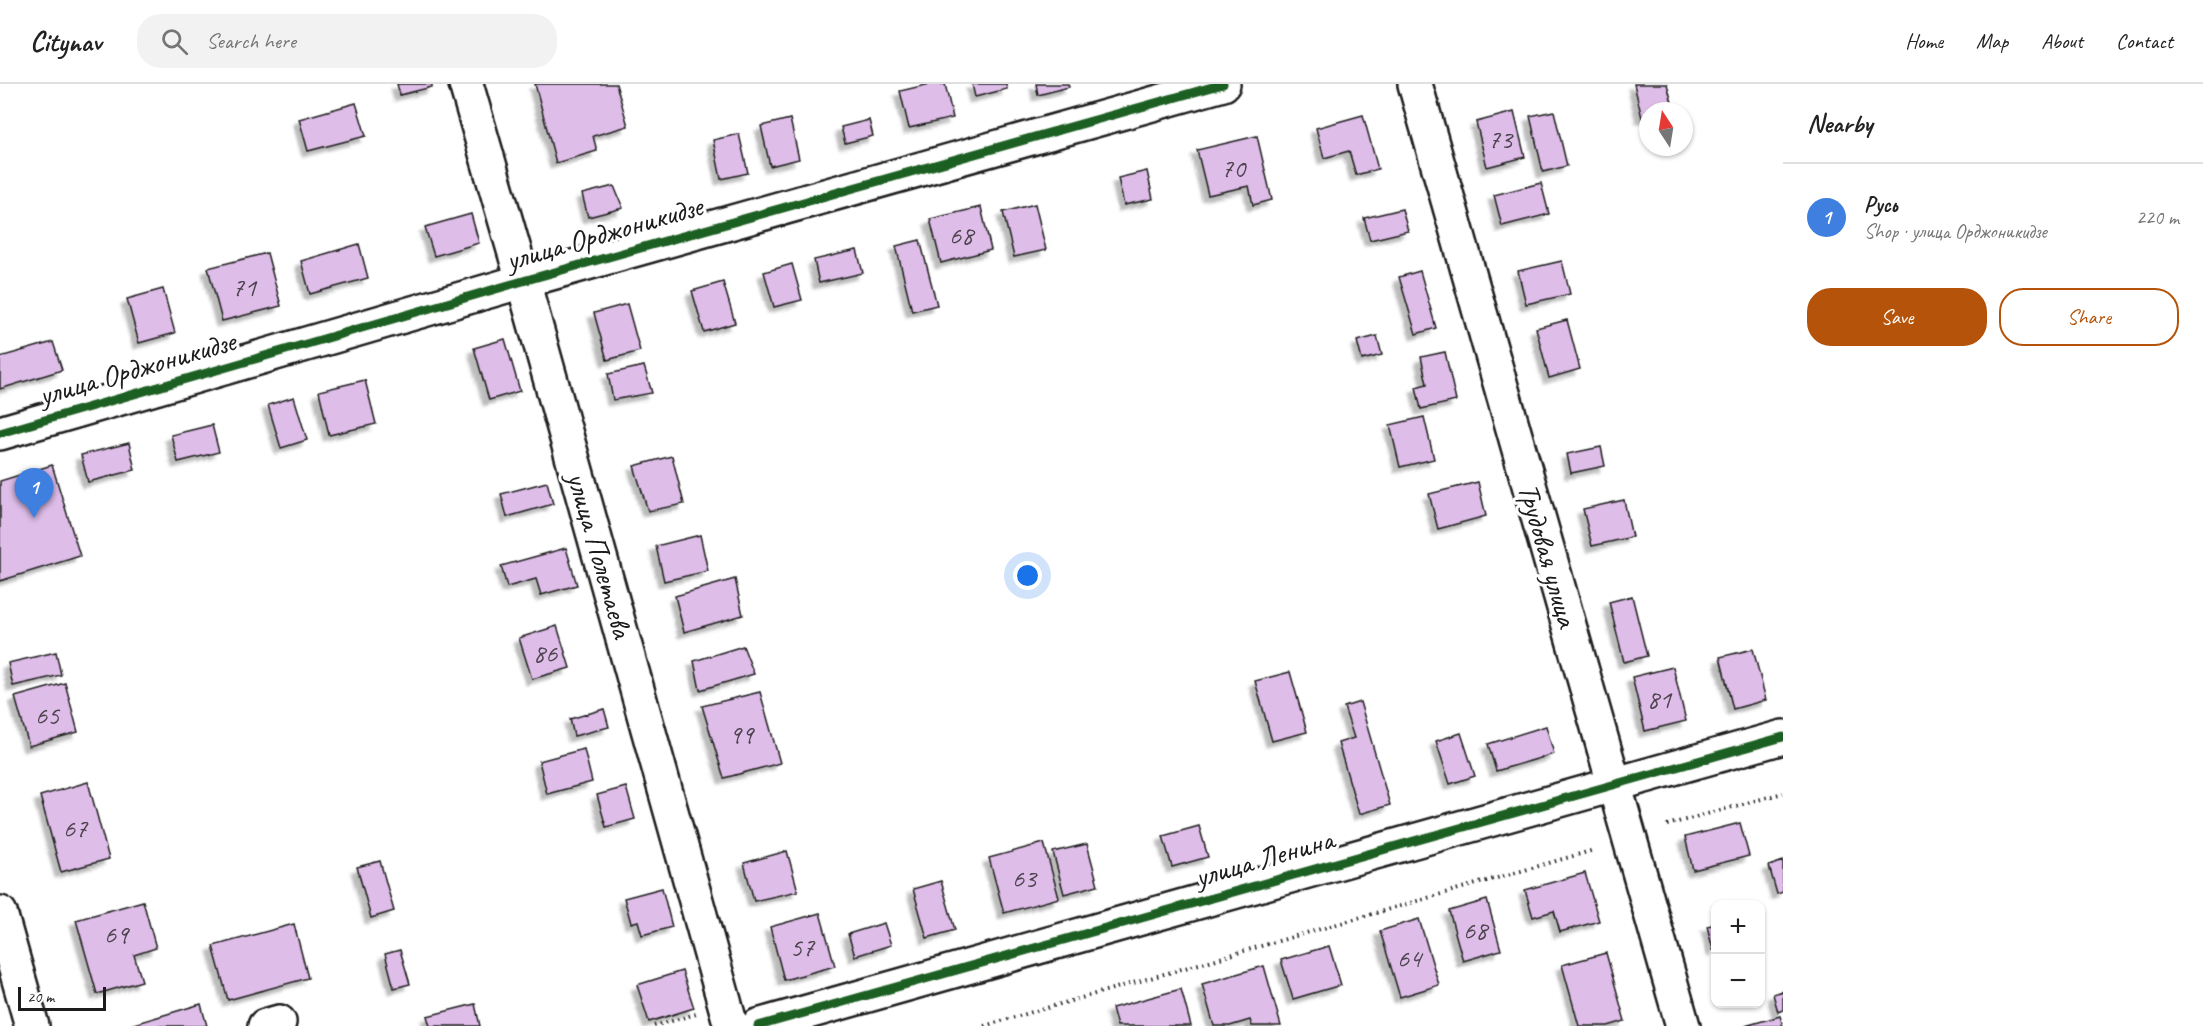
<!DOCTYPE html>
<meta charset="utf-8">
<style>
body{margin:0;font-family:Caveat,sans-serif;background:#f2f2f2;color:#222}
.controls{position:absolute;right:18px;bottom:18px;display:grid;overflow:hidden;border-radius:12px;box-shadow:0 2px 4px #0004}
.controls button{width:54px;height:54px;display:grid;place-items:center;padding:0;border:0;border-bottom:2px solid #e0e0e0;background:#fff;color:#222;font:30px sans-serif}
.compass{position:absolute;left:1639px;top:18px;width:54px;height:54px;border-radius:50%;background:#fff;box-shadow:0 2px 4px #0004;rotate:348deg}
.scale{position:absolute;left:18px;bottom:15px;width:88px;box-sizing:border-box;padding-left:6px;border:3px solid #1c1c1c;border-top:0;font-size:16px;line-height:21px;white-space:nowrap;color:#1c1c1c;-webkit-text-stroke:4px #fff;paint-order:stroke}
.you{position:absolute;left:1028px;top:492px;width:21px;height:21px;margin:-15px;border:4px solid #fff;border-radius:50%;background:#1a73e8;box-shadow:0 0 0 9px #1a73e833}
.badge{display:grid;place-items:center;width:39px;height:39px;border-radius:50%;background:#b45309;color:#fff;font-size:20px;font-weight:700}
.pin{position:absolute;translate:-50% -50px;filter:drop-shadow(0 2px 3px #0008)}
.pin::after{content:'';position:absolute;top:32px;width:21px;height:18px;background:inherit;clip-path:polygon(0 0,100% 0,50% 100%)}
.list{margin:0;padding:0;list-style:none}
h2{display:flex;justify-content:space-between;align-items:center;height:78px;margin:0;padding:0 24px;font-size:26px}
h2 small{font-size:20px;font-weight:400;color:#767676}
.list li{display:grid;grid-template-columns:39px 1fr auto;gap:18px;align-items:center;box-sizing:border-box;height:108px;padding:0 24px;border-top:2px solid #e0e0e0}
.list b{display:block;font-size:22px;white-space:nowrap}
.list p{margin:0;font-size:20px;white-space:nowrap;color:#767676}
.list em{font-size:20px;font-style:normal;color:#767676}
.actions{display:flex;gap:12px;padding:18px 24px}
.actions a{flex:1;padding:14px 0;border:2px solid #b45309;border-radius:24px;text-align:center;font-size:21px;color:#b45309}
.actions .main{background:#b45309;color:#fff}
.icon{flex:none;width:33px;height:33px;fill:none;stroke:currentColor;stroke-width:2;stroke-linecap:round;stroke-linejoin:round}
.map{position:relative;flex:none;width:1783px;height:942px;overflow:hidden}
header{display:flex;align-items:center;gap:36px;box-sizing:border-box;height:84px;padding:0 30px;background:#fff;border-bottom:2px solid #e0e0e0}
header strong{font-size:28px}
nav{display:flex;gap:33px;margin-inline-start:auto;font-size:21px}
.search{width:420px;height:54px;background:#f2f2f2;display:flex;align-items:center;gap:15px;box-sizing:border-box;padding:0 21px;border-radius:24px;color:#767676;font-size:22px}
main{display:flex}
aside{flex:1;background:#fff}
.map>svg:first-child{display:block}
.building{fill:#dfbde9;stroke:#1c1c1c;stroke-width:1.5;filter:url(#shadow)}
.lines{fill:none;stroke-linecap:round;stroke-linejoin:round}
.minor-casing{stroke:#1c1c1c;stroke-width:38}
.path{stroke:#1c1c1c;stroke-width:4;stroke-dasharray:1.5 4.5;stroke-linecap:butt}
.minor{stroke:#fff;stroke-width:33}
.cycleway-casing{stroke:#fff;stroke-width:13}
.cycleway{stroke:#1b5e20;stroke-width:9}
.labels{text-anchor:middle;stroke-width:6;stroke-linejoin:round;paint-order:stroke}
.number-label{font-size:27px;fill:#4d444f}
.street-label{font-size:30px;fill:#1c1c1c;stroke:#fff}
</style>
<header>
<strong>Citynav</strong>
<div class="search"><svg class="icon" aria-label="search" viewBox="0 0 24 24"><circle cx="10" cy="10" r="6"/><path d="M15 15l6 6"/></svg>Search here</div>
<nav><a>Home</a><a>Map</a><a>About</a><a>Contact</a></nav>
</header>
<main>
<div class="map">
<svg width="1783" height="942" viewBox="0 0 1783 942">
<defs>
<filter id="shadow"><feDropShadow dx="-5.5" dy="5.5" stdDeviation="1.5" flood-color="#0004"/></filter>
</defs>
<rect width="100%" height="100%" fill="#fff"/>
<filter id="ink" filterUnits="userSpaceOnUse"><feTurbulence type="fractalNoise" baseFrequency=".0167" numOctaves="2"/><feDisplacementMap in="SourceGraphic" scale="12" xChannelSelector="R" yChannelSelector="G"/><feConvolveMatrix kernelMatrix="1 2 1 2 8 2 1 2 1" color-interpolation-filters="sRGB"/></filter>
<g filter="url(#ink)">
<path class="building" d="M397,0H432V3L400,11Z
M535,0H616L628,42L593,52L597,67L556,79Z
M930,0H945L953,34L909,44L900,7Z
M972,0H1006L1007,5L975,13Z
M1036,0H1068L1069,3L1038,11Z
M1634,0H1667L1674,26L1648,27V32L1642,34Z
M356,19L366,52L308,67L299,35Z
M1554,27L1567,82L1543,88L1530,32Z
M1514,28L1525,73L1487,83L1476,38Z
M1363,31L1378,85L1356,91L1349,67L1324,74L1316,44Z
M790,35L799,75L770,82L761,42Z
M869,36L873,52L845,59L841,43Z
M739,50L748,89L721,95L713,56Z
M1257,52L1272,116L1253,121L1249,102L1208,111L1197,66Z
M1147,87L1153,115L1124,121L1118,94Z
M1541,99L1549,130L1502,142L1494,111Z
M614,102L623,124L588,133L582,110Z
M1035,120L1046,166L1014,173L1003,128Z
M981,123L991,166L941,179L930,135Z
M1402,125L1408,147L1370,156L1364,134Z
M471,130L479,159L434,172L425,143Z
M920,156L937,221L912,227L896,162Z
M359,160L368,194L310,210L301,177Z
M857,166L863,189L819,199L814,176Z
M267,169L281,222L222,237L208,184Z
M1562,177L1570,210L1526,220L1518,187Z
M792,180L802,216L774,223L764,188Z
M1420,187L1436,244L1416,250L1399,193Z
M723,198L735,239L704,248L692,207Z
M163,205L175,249L139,259L127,215Z
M627,220L640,267L607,276L594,229Z
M1567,236L1580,285L1549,294L1536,244Z
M1377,252L1382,271L1362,276L1357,257Z
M505,255L520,307L489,316L474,264Z
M53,258L62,286L0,305V273Z
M1445,268L1456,317L1421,325L1416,303L1427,300L1421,273Z
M644,282L652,309L613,316L608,290Z
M365,296L376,340L329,351L319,307Z
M294,313L307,356L281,364L268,321Z
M1424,333L1434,375L1400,383L1390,341Z
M212,341L219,368L178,378L171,351Z
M129,359L135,386L88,398L81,371Z
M1601,363L1605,382L1571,389L1567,370Z
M672,372L684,420L648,427L634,382Z
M52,381L80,472L0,497V397Z
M547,398L553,420L507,433L501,410Z
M1478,398L1486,432L1438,445L1429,410Z
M1624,416L1632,453L1592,462L1583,425Z
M700,451L708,487L664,497L656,462Z
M566,464L577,501L541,511L536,495L507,503L501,482Z
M735,495L743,531L684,548L675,512Z
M1632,512L1647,572L1624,578L1609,518Z
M557,542L570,584L532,595L519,554Z
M743,562L754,590L700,606L694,577Z
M1753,565L1766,616L1733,625L1720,573Z
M56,568L61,591L13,602L8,579Z
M1673,583L1686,637L1645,647L1632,593Z
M1290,588L1307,648L1272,657L1255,597Z
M65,599L78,648L29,662L15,613Z
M760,608L780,679L724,694L702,622Z
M1360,618L1390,721L1359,730L1338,659L1354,654L1344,623Z
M604,625L609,643L574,652L570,635Z
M1546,642L1554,670L1496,687L1488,660Z
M1461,649L1475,692L1450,700L1436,657Z
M584,665L592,698L547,710L539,677Z
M88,698L109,775L61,788L40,712Z
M626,703L635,735L606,743L597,711Z
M1740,739L1749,772L1693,786L1685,753Z
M1199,742L1208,773L1172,783L1163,752Z
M1044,759L1059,814L1004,829L989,774Z
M1087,760L1098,801L1064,810L1053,768Z
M787,767L798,807L754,817L744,779Z
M380,777L394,827L371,834L357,783Z
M1783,777V808L1777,810L1769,782Z
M1585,789L1599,837L1560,848L1554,827L1533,833L1525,806Z
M941,797L955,846L927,854L913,805Z
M662,804L672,843L642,851L638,837L631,839L624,814Z
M1487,816L1501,866L1463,877L1449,827Z
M143,817L156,864L134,871L142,897L97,910L76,836Z
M820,829L835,882L784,896L770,843Z
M1419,835L1439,901L1400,913L1380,847Z
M884,839L891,861L855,872L848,850Z
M294,840L308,894L228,916L213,862Z
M1716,840V865L1713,866L1707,842Z
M1329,862L1341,901L1293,915L1281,876Z
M400,866L410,900L394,904L385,870Z
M1606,869L1625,937L1608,942H1579L1562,881Z
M1264,882L1281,942H1252L1250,936L1230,942H1214L1202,900Z
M682,887L694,924L649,938L637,901Z
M1181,905L1191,942H1117L1112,924Z
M1783,907V926L1778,928L1773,910Z
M201,920L207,942H127Z
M475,920L480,942H430L427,932Z
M1780,932L1783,942H1745Z"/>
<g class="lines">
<g class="minor-casing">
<path id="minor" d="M466,0L523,197L731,942
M1415,0L1683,942
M0,349L523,197L1223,0
M0,829L32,942
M265,942L279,938
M758,942L1783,653"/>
</g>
<path class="path" d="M1667,741L1783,709
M654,942L696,930
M984,942L1594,766"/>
<use href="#minor" class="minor"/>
<g class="cycleway-casing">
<path id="cycleway" d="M0,349L523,197L1223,0
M758,942L1783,653"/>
</g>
<use href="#cycleway" class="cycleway"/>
</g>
</g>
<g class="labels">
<g class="number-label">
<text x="1500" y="64">73</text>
<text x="1233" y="93">70</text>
<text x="961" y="160">68</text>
<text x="244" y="212">71</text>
<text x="545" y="578">86</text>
<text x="1659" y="624">81</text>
<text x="47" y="640">65</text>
<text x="741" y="659">99</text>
<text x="75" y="753">67</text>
<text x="1024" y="803">63</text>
<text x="1475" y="855">68</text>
<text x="116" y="859">69</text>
<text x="802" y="872">57</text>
<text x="1409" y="883">64</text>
</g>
<g class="street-label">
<text transform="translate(604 149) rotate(-16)" y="10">улица Орджоникидзе</text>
<text transform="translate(137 284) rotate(-16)" y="10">улица Орджоникидзе</text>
<text transform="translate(600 471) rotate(74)" y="10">улица Полетаева</text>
<text transform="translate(1548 471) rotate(74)" y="10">Трудовая улица</text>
<text transform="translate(1264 774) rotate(-16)" y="10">улица Ленина</text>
</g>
</g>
</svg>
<div class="controls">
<button>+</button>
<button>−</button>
</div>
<svg class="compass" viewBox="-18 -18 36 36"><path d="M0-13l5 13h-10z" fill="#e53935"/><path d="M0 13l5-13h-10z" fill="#767676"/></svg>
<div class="scale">20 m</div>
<div class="you"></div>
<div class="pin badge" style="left:34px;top:434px;background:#3f7fe0">1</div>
</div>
<aside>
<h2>Nearby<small></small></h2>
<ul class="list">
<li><span class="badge" style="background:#3f7fe0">1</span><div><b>Русь</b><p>Shop · улица Орджоникидзе</p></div><em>220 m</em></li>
</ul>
<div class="actions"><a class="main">Save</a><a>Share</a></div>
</aside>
</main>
